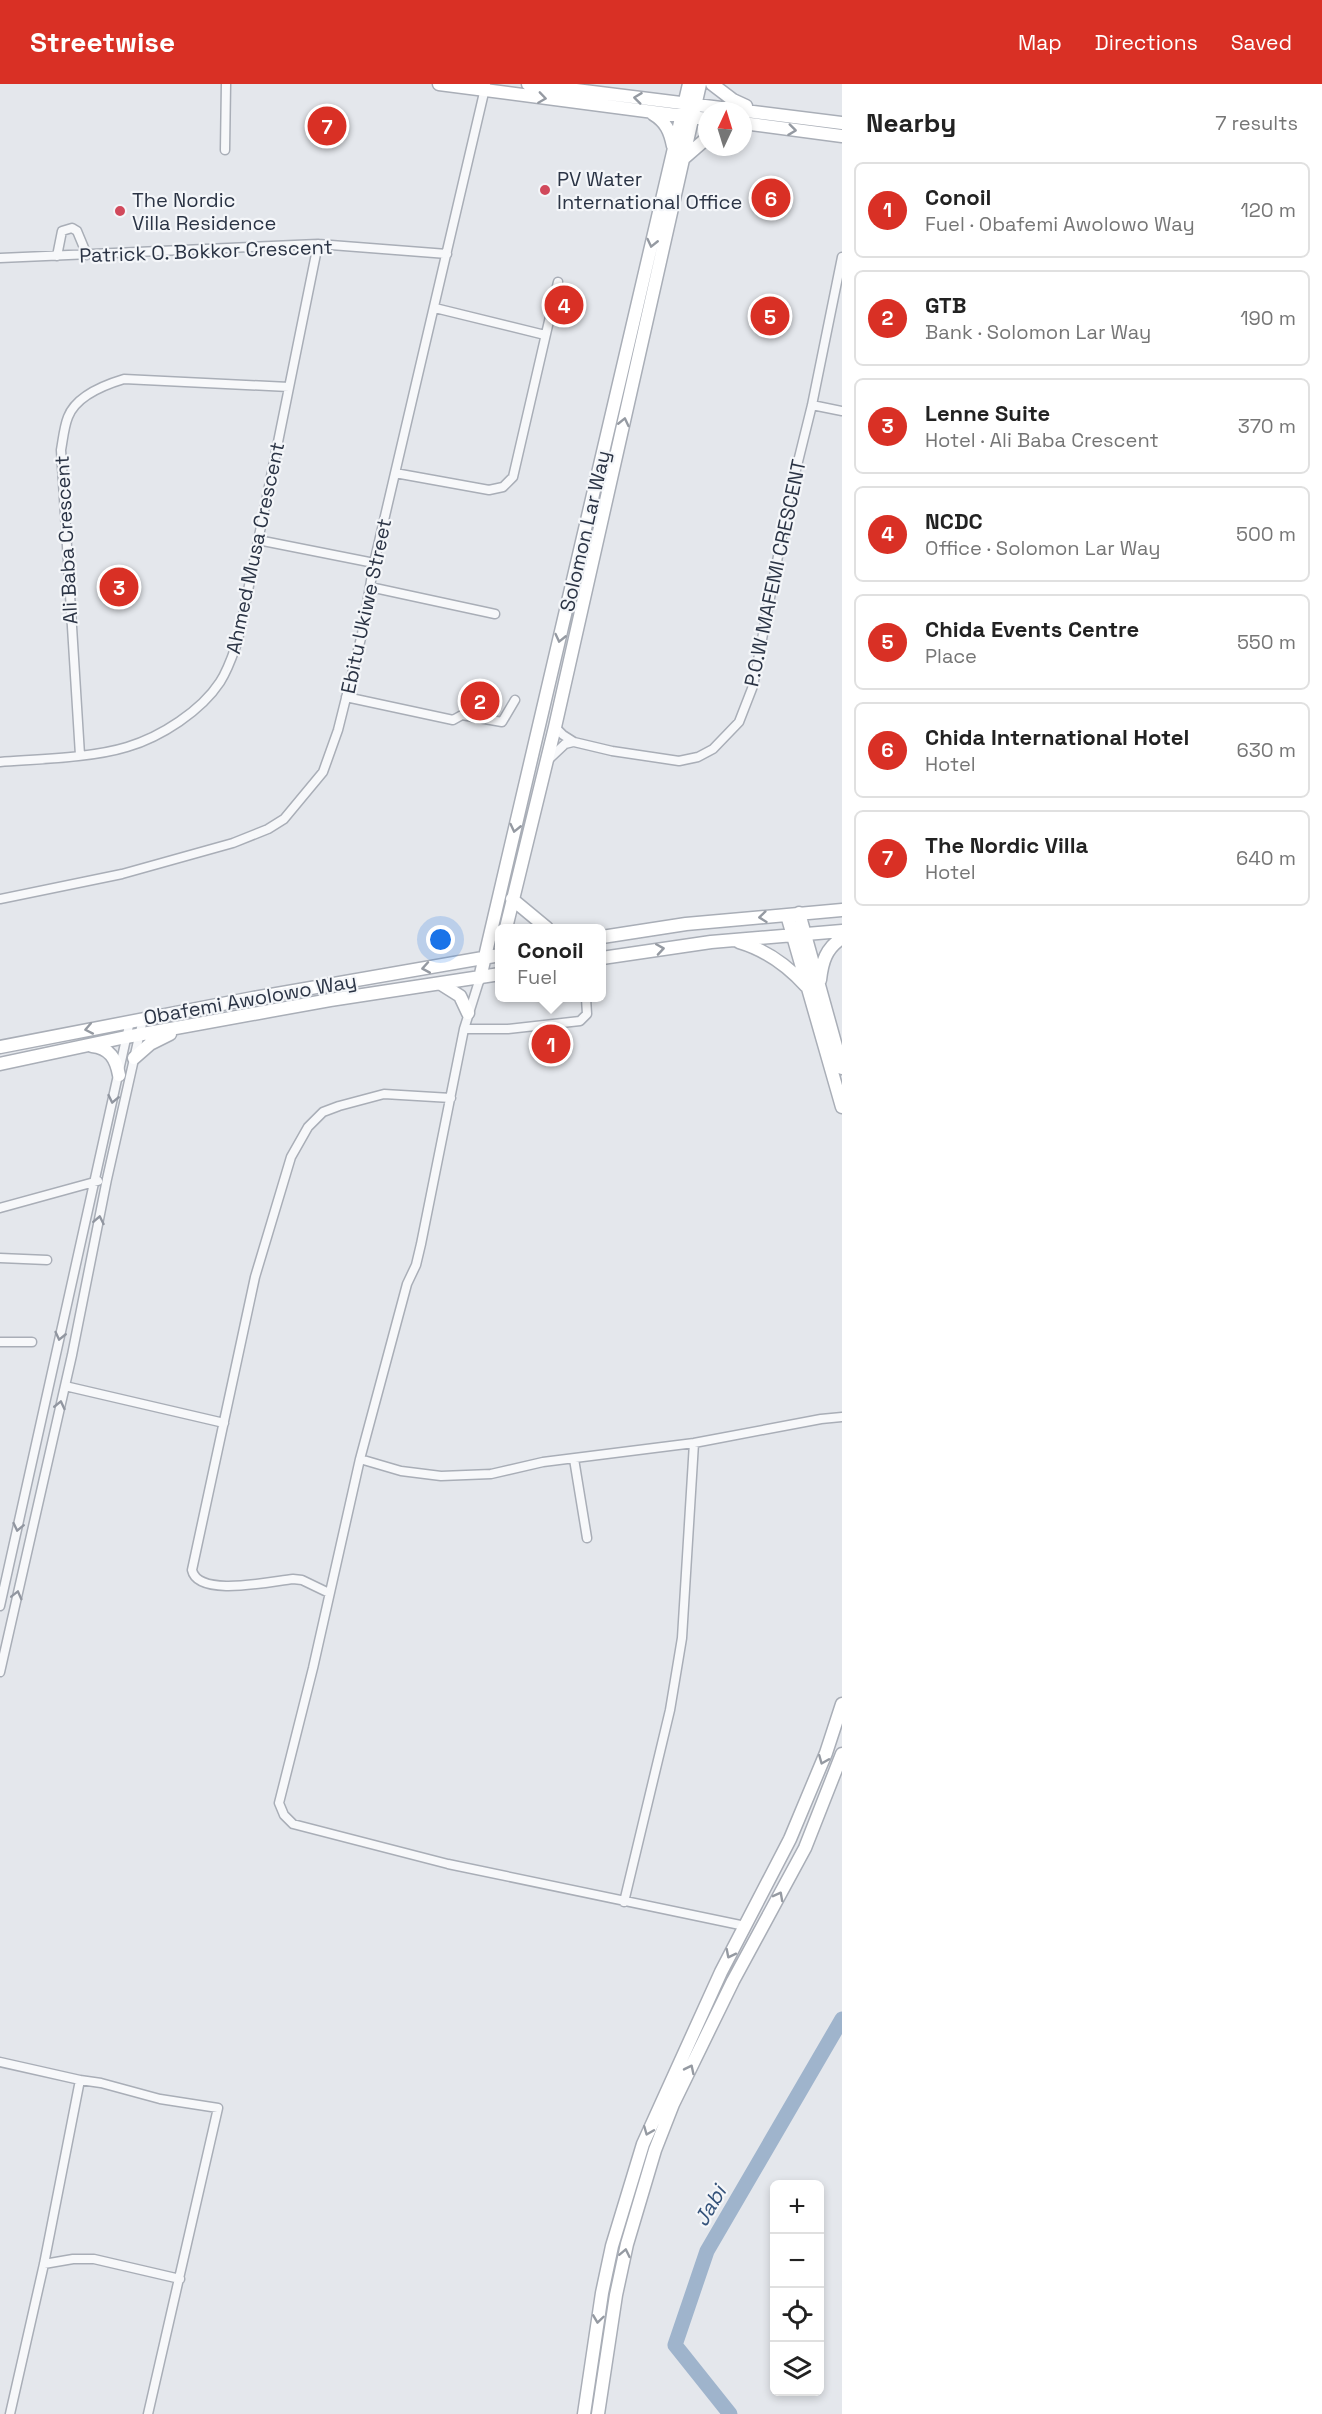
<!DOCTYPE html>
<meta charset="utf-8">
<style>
body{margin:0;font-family:"Space Grotesk",sans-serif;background:#f2f2f2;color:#222}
.controls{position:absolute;right:18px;bottom:18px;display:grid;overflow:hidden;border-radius:9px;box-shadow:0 3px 9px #0003}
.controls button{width:54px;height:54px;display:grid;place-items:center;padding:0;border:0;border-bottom:2px solid #e0e0e0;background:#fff;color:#222;font:30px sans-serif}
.compass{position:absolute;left:698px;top:18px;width:54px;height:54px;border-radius:50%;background:#fff;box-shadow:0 3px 9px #0003;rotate:4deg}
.you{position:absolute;left:441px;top:856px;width:21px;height:21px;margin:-15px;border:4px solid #fff;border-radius:50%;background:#1a73e8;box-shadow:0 0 0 9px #1a73e833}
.badge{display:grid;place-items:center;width:39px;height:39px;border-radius:50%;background:#d93025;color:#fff;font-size:20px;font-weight:700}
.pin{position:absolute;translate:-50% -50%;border:3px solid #fff;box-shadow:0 2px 6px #0006}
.popup{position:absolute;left:495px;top:840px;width:111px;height:78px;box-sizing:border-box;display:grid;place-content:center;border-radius:9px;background:#fff;filter:drop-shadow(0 2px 4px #0005);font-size:20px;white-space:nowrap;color:#767676}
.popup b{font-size:22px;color:#222}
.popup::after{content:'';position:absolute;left:50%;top:100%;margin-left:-12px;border:12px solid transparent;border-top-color:#fff}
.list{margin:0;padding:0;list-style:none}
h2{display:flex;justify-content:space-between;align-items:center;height:78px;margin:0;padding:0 24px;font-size:26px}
h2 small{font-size:20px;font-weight:400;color:#767676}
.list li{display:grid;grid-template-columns:39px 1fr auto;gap:18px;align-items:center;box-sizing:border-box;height:96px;margin:0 12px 12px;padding:0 12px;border:2px solid #e0e0e0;border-radius:9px}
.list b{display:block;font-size:22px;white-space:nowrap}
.list p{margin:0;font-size:20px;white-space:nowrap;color:#767676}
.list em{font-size:20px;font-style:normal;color:#767676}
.icon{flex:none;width:33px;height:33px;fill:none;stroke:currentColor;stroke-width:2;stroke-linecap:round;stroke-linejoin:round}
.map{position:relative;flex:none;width:842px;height:2330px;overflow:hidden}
header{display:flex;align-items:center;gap:36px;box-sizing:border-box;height:84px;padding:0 30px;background:#d93025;color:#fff}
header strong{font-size:28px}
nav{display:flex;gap:33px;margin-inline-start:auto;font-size:21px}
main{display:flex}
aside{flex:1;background:#fff}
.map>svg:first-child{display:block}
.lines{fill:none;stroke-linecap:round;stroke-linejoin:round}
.river{stroke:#9fb4cc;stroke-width:15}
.street-casing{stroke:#a9aeb7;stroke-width:11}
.secondary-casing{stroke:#a9aeb7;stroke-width:15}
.street{stroke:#f7f8fa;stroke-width:8}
.secondary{stroke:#fff;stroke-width:12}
.oneway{stroke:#959aa2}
.oneway2{stroke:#9196a0}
.poi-dot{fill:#d1495b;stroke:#f4f6f9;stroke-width:2}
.labels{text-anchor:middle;stroke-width:4.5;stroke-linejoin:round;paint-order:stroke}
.poi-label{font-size:20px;fill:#2b3445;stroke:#f4f6f9;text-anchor:start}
.street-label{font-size:20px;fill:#2b3445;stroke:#f4f6f9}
.water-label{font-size:21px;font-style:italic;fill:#34527a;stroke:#f4f6f9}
</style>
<header>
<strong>Streetwise</strong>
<nav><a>Map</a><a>Directions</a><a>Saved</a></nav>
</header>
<main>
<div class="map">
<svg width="842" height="2330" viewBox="0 0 842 2330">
<rect width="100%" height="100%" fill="#e4e7ec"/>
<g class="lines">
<path class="river" d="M730,2330L675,2261L707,2167L842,1935"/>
<g class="street-casing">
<path id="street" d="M225,66L226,0
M57,172L62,147L72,144L77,147L87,171
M0,174L318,160L447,170
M435,224L545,251
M812,321L842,327
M395,389L489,406L503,403L513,393L558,198
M258,456L374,479
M370,503L495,530
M346,613L453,636L462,631L502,638L515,616
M555,643L563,651L574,658L612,667L679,677L698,673L713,665L739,638L753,602L790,410L812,321L842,173
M80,671L61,366C63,355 64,343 68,333C76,312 104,301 124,295L289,303
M548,676L565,660L573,658
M0,678C39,675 91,674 127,663C161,653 201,627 220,598C229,584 233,570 238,556L318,160
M0,815L122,790L233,759L268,745L284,735L323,688L338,646L362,550L374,479L486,0
M480,894L464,945L421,1160L416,1181L407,1200L360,1375L313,1584L279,1719L284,1731L293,1740L448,1780L745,1842
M464,945H508L580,937L587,930L586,914
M0,1124L98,1097
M0,1174L47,1176
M0,1258H32
M65,1302L224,1339
M360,1375L401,1387L441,1392L491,1390L543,1378L694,1359L821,1335L842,1333
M574,1375L587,1454
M329,1509L302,1496L293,1495C272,1497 198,1514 192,1486L255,1193L291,1073L308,1043L323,1028L339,1022L384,1010L451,1014
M0,1522L130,937
M0,1588L72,1271L107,1095L143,935
M624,1818L670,1626L682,1554L694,1359
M0,1978L80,1996L44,2180L10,2330
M80,1996L101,1999L160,2015L218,2024L148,2330
M44,2180L73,2175H94L180,2195"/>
</g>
<g class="secondary-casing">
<path id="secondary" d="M439,0L707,35
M528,0L842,39
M712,0L733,16L746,22
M653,30C666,38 670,47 673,62
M743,39L842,52
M684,74L707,54
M512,815L547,844
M799,829L842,984
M787,831L842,1023
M506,844L555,643L700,0
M602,853L686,840L842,826
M739,858C766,866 787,881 806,902
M602,874L711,858L842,847
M480,894L689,0
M820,896C822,878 826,864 842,854
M441,900L460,912L468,929
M92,962C110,964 116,975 119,991
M0,963L253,914L500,871
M134,974L150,960L170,950
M0,980L126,953L330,916L500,890
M584,2330L602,2209L612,2162L643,2060L721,1888L790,1755L826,1669L842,1620
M598,2330L616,2211L627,2160L655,2066L673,2020L733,1897L805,1764L842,1670"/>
</g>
<use href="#street" class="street"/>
<use href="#secondary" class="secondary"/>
</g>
<defs><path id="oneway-chevron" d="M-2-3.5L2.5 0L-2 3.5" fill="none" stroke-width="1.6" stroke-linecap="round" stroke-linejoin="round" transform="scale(1.5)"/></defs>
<g class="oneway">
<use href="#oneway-chevron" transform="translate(542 14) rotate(8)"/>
<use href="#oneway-chevron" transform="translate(638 14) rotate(-173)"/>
<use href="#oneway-chevron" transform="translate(792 46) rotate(7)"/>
<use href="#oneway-chevron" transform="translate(652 159) rotate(103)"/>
<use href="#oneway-chevron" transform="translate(624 338) rotate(-77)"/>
<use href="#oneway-chevron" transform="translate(560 554) rotate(103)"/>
<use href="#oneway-chevron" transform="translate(515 744) rotate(103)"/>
<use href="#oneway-chevron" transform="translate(763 833) rotate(174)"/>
<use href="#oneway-chevron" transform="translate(660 865) rotate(-9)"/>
<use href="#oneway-chevron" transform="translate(426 884) rotate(170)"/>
<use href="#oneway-chevron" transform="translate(89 945) rotate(169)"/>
<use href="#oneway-chevron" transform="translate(823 1676) rotate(112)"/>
<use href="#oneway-chevron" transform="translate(779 1812) rotate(-62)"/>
<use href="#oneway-chevron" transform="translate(730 1870) rotate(117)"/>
<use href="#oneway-chevron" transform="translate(690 1985) rotate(-64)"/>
<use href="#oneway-chevron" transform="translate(648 2047) rotate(112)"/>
<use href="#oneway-chevron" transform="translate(625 2169) rotate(-78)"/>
<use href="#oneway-chevron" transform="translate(598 2235) rotate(98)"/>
</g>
<g class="oneway2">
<use href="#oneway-chevron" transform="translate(113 1015) rotate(102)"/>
<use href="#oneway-chevron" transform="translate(99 1136) rotate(-79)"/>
<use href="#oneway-chevron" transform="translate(60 1252) rotate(103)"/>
<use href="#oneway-chevron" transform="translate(60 1321) rotate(-77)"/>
<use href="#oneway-chevron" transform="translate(18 1443) rotate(102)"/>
<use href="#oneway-chevron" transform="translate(17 1511) rotate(-76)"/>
</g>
<g class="poi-dot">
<circle cx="545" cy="106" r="6"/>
<circle cx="120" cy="127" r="6"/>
</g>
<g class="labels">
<g class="poi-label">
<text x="557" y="102">PV Water<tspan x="557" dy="23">International Office</tspan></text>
<text x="132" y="123">The Nordic<tspan x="132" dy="23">Villa Residence</tspan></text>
</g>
<g class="street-label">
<text transform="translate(206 167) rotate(-2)" y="7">Patrick O. Bokkor Crescent</text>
<text transform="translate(585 447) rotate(-77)" y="7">Solomon Lar Way</text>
<text transform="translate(66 456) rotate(-93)" y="7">Ali Baba Crescent</text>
<text transform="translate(255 464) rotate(-78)" y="7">Ahmed Musa Crescent</text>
<text transform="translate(775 489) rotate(-78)" y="7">P.O.W MAFEMI CRESCENT</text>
<text transform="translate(366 522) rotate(-78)" y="7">Ebitu Ukiwe Street</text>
<text transform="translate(250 915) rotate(-10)" y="7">Obafemi Awolowo Way</text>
</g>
<g class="water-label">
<text transform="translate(710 2122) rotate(-60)" y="7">Jabi</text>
</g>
</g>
</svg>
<div class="controls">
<button>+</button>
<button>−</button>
<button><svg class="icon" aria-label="locate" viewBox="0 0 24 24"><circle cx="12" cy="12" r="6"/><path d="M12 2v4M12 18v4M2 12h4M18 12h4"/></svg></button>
<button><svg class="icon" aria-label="layers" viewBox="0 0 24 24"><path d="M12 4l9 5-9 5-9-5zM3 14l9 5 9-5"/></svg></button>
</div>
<svg class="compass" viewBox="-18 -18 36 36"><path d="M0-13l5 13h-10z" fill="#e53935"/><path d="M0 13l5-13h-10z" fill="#767676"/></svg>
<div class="you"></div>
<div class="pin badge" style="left:551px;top:960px">1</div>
<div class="popup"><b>Conoil</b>Fuel</div>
<div class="pin badge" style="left:480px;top:617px">2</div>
<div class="pin badge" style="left:119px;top:503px">3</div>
<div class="pin badge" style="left:564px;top:221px">4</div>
<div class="pin badge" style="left:770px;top:232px">5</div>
<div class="pin badge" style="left:771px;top:114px">6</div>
<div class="pin badge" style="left:327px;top:42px">7</div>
</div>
<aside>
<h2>Nearby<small>7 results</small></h2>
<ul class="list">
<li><span class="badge">1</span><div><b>Conoil</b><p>Fuel · Obafemi Awolowo Way</p></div><em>120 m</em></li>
<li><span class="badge">2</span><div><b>GTB</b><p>Bank · Solomon Lar Way</p></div><em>190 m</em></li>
<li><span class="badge">3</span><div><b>Lenne Suite</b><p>Hotel · Ali Baba Crescent</p></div><em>370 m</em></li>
<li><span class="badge">4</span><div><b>NCDC</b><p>Office · Solomon Lar Way</p></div><em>500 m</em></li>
<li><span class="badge">5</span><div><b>Chida Events Centre</b><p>Place</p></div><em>550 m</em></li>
<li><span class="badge">6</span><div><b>Chida International Hotel</b><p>Hotel</p></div><em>630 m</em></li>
<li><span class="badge">7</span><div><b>The Nordic Villa</b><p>Hotel</p></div><em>640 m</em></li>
</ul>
</aside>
</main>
